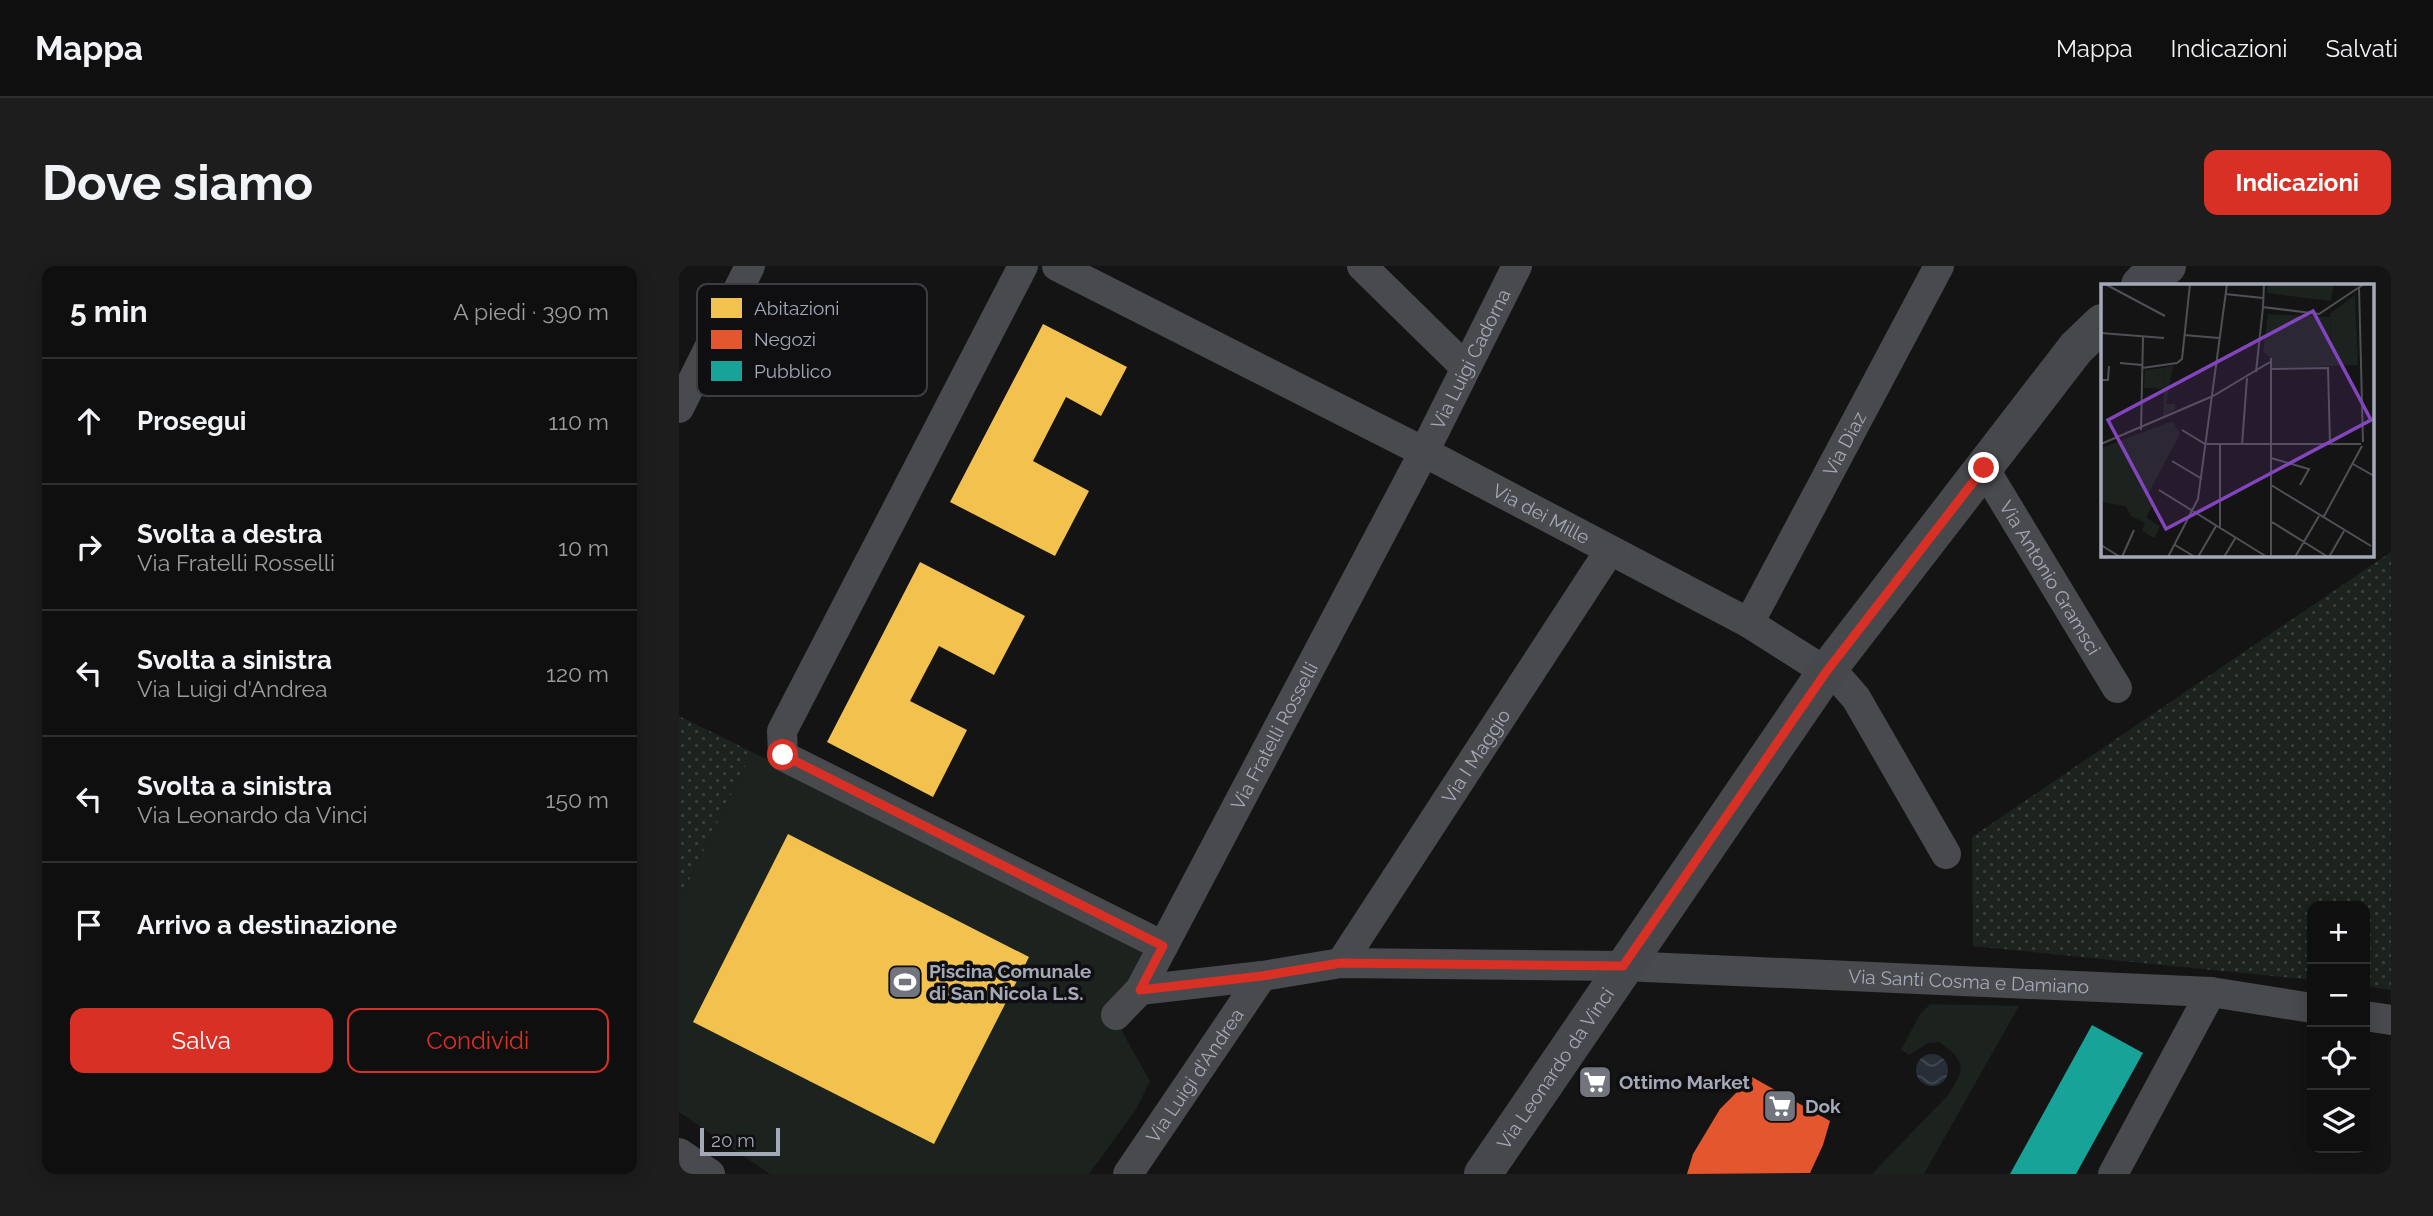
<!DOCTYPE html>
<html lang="it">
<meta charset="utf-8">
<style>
body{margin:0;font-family:Raleway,sans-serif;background:#1d1d1d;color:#f1f3f6}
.controls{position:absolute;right:21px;bottom:21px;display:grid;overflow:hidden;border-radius:14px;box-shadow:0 4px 18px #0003}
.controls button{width:63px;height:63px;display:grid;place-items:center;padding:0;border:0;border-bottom:2px solid #2f2f2f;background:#0f0f0f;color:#f1f3f6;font:35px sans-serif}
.scale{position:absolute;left:21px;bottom:18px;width:80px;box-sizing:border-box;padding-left:7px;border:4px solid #a4a9b7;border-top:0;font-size:19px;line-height:24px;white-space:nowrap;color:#a4a9b7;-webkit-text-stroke:5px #0f0e10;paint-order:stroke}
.stop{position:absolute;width:21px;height:21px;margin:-16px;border:5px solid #d93025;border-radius:50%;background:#fff}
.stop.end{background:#d93025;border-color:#fff;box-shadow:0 2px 7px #0008}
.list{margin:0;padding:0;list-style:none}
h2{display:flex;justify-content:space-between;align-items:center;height:91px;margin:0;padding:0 28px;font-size:30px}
h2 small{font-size:23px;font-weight:400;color:#9b9c9e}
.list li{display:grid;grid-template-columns:46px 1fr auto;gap:21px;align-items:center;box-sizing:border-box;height:126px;padding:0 28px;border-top:2px solid #2f2f2f}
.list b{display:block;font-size:26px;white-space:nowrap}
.list p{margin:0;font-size:23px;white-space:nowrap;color:#9b9c9e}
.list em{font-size:23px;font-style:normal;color:#9b9c9e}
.actions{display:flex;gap:14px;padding:21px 28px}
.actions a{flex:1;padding:16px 0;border:2px solid #d93025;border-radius:14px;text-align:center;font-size:24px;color:#d93025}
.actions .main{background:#d93025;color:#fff}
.icon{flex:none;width:38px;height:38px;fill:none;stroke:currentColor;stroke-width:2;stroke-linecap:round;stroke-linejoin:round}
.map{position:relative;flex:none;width:1712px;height:908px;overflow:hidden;border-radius:14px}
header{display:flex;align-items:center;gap:42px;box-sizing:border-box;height:98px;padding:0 35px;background:#0f0f0f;border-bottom:2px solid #2f2f2f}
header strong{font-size:33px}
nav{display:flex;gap:38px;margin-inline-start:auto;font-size:24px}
.intro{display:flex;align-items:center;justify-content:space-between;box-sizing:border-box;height:168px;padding:0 42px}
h1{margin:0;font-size:49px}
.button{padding:18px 32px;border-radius:14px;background:#d93025;color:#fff;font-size:24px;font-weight:700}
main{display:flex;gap:42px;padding:0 42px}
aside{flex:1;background:#0f0f0f;border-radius:14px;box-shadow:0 4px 18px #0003}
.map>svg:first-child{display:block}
.grass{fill:url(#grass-dots)}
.garden{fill:#1c231e}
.water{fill:url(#water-waves)}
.homes{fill:#f2c14e}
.shops{fill:#e4572e}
.public{fill:#17a398}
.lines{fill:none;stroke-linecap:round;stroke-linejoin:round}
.street{stroke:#484a4d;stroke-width:30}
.secondary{stroke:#46484c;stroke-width:38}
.route{stroke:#d93025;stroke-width:9}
.labels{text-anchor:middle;stroke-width:7;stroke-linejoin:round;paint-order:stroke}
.street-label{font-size:19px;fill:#a4a9b7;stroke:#0f0e10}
.poi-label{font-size:19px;font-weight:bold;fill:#a4a9b7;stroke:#0f0e10;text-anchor:start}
.inset-road{fill:none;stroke:#4e5055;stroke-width:2}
.view{fill:#8345bd;fill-opacity:0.15;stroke:#8345bd;stroke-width:3.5}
.inset-edge{fill:none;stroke:#a4a9b7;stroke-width:3.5}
.key{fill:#0f0e10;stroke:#3c3c42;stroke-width:2}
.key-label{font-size:19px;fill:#a4a9b7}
</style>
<header>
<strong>Mappa</strong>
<nav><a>Mappa</a><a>Indicazioni</a><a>Salvati</a></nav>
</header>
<div class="intro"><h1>Dove siamo</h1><a class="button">Indicazioni</a></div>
<main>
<aside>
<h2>5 min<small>A piedi · 390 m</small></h2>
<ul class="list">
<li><svg class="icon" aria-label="ahead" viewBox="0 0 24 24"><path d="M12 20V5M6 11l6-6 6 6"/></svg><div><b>Prosegui</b></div><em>110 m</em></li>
<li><svg class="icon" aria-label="right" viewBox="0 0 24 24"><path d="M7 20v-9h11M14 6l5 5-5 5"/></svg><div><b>Svolta a destra</b><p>Via Fratelli Rosselli</p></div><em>10 m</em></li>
<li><svg class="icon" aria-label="left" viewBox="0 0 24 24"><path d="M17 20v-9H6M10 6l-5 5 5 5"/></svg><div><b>Svolta a sinistra</b><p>Via Luigi d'Andrea</p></div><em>120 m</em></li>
<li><svg class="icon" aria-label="left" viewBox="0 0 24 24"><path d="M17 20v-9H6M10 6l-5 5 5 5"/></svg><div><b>Svolta a sinistra</b><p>Via Leonardo da Vinci</p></div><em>150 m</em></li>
<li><svg class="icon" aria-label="arrive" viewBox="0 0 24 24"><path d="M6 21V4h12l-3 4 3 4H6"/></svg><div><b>Arrivo a destinazione</b></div></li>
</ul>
<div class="actions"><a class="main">Salva</a><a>Condividi</a></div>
</aside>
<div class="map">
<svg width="1712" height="908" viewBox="0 0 1712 908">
<defs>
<pattern id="grass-dots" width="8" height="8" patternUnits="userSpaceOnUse" patternTransform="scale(1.75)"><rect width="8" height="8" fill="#1c231e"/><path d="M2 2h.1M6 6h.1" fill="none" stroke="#3a403c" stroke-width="1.8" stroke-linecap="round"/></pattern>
<pattern id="water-waves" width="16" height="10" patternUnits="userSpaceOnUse" patternTransform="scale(1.75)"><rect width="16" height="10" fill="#272e37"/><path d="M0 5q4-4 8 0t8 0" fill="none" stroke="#434952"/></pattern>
</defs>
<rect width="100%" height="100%" fill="#141414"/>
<path class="grass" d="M1712,286V724L1686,720V640H1633V714L1294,680L1293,571Z
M0,450L73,486L0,635Z"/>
<path class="garden" d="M73,486L466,684L437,749C445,773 459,793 471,815L456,845L410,908H91L0,846V635Z
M1251,738L1340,740L1245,908H1193L1269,829C1287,802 1287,795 1260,776L1249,777L1230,789L1222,784L1241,748Z"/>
<path class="water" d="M1237 804a16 16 0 1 1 32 0a16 16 0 1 1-32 0Z"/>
<path class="homes" d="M364,58L448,101L422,150L387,131L354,195L410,225L376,290L271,236Z
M241,296L346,350L315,409L260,380L231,435L288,464L254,531L148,476Z
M109,568L350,691L255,878L14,756Z"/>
<path class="shops" d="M1073,811L1151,855L1144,879L1131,907L1008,908L1014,888L1041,843Z"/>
<path class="public" d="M1413,759L1464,787L1397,908H1331Z"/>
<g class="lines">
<g class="street">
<path d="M344,0L103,465L104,490L484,680"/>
<path id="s1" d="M378,0L745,186L1070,357L1163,416L1177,432L1267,588"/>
<path d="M683,0L786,101"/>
<path d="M0,142L71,0"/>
<path id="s2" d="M1305,202L1438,422"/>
<path id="s3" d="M1070,357L1260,0"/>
<path id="s4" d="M662,697L931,284"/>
<path id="s5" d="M461,724L583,710L662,697L944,700L1532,726L1633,742"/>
<path id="s6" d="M437,749L461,724L745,186L838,0"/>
<path d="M1686,750L1712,754"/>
<path d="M0,887L31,908"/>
<path id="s7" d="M449,908L583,710"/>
<path d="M1434,908L1532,726"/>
</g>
<g class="secondary">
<path d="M1461,19L1469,11L1488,0"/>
<path id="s8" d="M804,908L1147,406L1397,82L1423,57"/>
</g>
</g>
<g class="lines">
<path class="route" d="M104,489L484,680L461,724L583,710L662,697L944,700L1147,406L1305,202"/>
</g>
<defs>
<g id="stadium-square" transform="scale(1.75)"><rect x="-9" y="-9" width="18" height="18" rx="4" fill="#72757e" stroke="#0f0e10"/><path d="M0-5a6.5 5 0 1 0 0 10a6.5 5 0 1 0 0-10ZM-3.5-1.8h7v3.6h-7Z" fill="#fff"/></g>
<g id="supermarket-square" transform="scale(1.75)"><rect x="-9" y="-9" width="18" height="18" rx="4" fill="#72757e" stroke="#0f0e10"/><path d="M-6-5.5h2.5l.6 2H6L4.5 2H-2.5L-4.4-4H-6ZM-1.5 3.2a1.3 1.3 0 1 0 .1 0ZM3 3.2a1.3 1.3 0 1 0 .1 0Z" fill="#fff"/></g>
</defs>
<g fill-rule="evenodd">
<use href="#stadium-square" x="226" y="716"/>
<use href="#supermarket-square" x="916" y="816"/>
<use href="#supermarket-square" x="1101" y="840"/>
</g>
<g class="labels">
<g class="street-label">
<text dy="7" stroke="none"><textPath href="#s6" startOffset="747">Via Luigi Cadorna</textPath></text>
<text dy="7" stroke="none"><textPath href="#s3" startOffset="203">Via Diaz</textPath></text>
<text dy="7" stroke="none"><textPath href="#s1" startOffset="544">Via dei Mille</textPath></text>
<text dy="7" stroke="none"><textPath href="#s2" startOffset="128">Via Antonio Gramsci</textPath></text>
<text dy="7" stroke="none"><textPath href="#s6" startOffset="322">Via Fratelli Rosselli</textPath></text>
<text dy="7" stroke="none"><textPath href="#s4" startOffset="247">Via I Maggio</textPath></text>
<text dy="7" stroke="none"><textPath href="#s5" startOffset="831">Via Santi Cosma e Damiano</textPath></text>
<text dy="7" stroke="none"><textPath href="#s8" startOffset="128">Via Leonardo da Vinci</textPath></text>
<text dy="7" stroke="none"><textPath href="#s7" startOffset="119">Via Luigi d'Andrea</textPath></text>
</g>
<g class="poi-label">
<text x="250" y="712">Piscina Comunale<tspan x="250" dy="22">di San Nicola L.S.</tspan></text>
<text x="940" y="823">Ottimo Market</text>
<text x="1126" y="847">Dok</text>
</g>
</g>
<g transform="translate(1422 18)">
<rect width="273" height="273" fill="#141414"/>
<path d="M254,11L257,81L230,82L229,30ZM64,84L63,105L43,104L44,86ZM72,137L79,150L45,214L53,219L45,233L59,243L53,254L41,247L44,239L30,232L25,222L0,218V164Z" fill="#1c231e"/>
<path d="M167,0H233L230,17L166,9ZM167,30L229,33L230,82L171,84L170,74L162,68ZM72,82L65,120H74V126L62,132L64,83Z" fill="#1c231e"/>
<path class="inset-road" d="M4,0L64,32M163,0L162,23L218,30L263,0M258,3L262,158M124,10L162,14M0,49L63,54M83,51L118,54M170,74V273M19,79L41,81M41,84L76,79L81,75L89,0M169,85L227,84L229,160M155,88L162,23M0,96H7L8,82M40,146L42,53M81,146L104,160H260M0,160L112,112L169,78M119,161V244M141,161L146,94M170,174L208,185L199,201M71,177L101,195M252,180L273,192M170,201L270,262M58,206L166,273M222,234L261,162M171,238L227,273M0,261L19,273M74,261L94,273M21,273L33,246M67,273L97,215L126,0M97,273L115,242M123,273L135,253M194,273L218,232M228,273L243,247"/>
<path class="view" d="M212,27L270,136L65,245L7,136Z"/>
<rect width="273" height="273" class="inset-edge"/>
</g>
<rect x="18" y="18" width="230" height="112" rx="10" class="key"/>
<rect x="32" y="32" width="31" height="20" fill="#f2c14e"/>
<rect x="32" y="64" width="31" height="19" fill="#e4572e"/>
<rect x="32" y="95" width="31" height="20" fill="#17a398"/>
<g class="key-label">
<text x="75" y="49">Abitazioni</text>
<text x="75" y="80">Negozi</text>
<text x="75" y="112">Pubblico</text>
</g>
</svg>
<div class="controls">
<button>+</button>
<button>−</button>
<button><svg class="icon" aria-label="locate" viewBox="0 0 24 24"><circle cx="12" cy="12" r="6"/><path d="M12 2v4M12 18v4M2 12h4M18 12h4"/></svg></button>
<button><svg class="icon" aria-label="layers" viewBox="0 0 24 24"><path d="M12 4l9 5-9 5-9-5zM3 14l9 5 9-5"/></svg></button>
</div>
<div class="scale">20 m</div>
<div class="stop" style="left:104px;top:489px"></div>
<div class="stop end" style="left:1305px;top:202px"></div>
</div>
</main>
